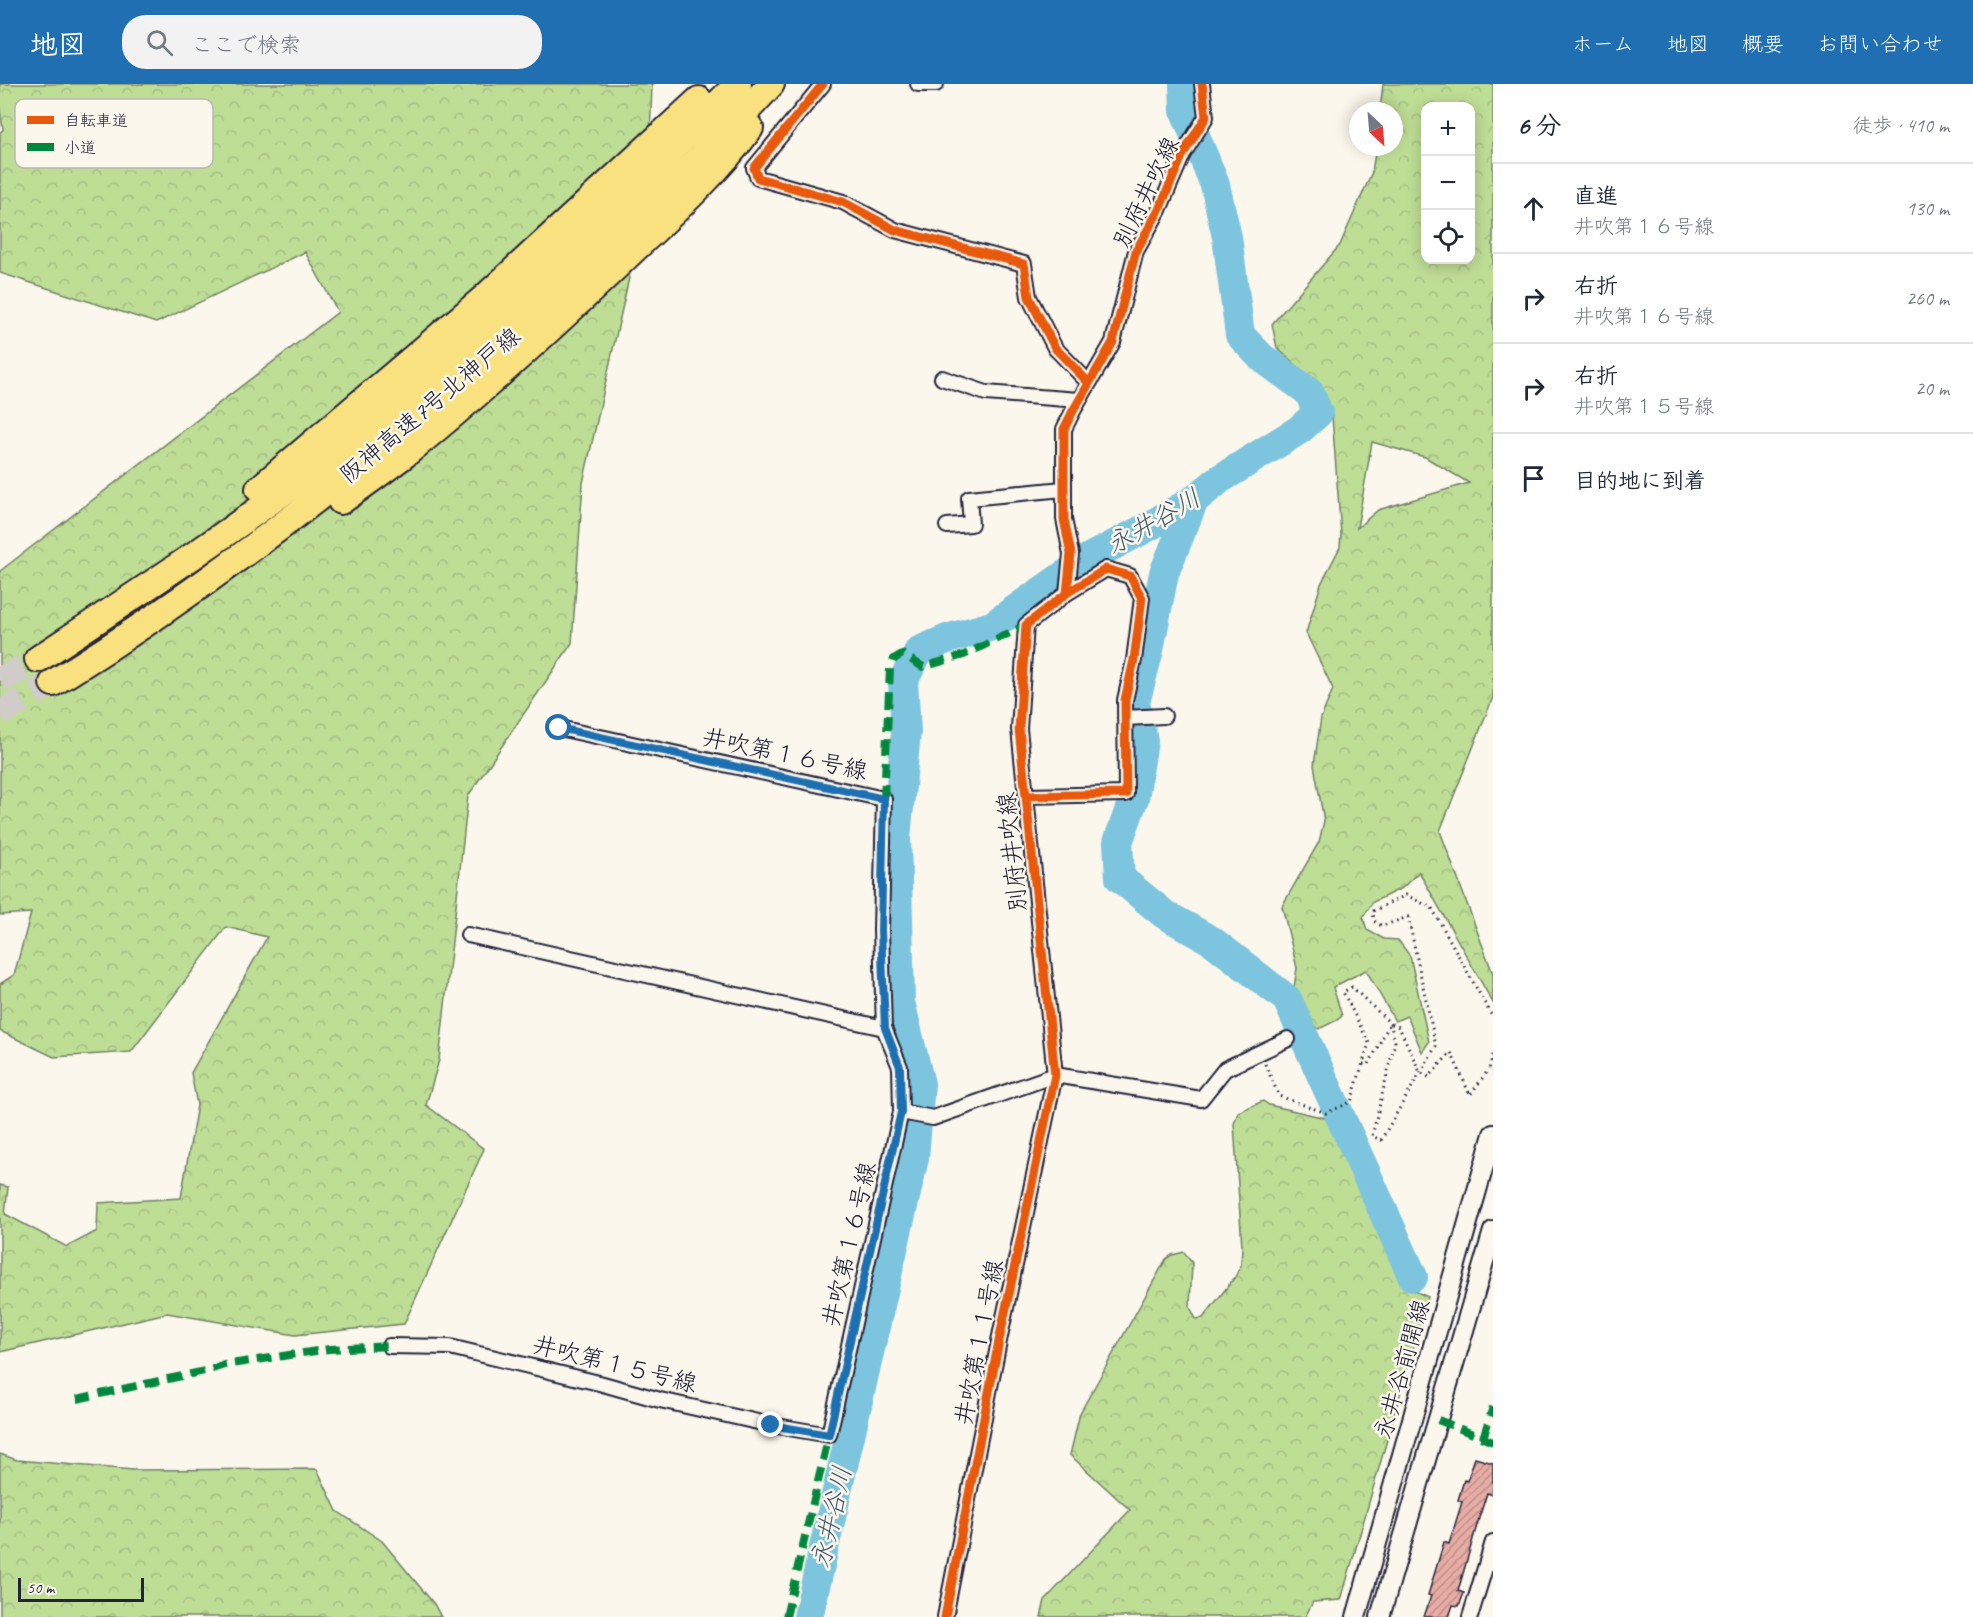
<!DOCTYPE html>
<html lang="ja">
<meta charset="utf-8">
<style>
body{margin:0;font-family:Caveat,"Klee One",sans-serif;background:#f2f2f3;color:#1f2937}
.controls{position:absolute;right:18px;top:18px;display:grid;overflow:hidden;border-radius:12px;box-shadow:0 3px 15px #0003}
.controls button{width:54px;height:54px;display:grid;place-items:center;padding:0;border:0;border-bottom:2px solid #e0e1e3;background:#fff;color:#1f2937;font:30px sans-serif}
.compass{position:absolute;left:1349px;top:18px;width:54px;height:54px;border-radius:50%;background:#fff;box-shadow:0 3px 15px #0003;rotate:154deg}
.scale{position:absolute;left:18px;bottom:15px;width:126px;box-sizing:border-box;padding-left:6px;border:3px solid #22223b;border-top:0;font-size:16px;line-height:21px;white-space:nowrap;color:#22223b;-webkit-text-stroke:4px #fbf7ec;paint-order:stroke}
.stop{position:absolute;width:18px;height:18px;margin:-14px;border:4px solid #1f6fb2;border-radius:50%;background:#fff}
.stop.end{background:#1f6fb2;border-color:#fff;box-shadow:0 2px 6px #0008}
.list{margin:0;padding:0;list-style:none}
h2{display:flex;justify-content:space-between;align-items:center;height:78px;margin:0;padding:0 24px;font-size:26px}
h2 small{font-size:20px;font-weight:400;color:#747a83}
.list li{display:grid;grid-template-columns:39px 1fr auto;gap:18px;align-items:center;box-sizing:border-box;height:90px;padding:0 24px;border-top:2px solid #e0e1e3}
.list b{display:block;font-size:22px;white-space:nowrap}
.list p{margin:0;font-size:20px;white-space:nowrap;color:#747a83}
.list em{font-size:20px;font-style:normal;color:#747a83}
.icon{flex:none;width:33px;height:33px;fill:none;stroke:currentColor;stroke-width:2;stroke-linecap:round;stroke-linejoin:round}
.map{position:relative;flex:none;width:1493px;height:1533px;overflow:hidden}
header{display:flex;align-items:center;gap:36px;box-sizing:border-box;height:84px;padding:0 30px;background:#1f6fb2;color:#fff}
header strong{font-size:28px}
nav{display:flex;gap:33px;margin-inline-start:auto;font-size:21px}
.search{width:420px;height:54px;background:#f2f2f3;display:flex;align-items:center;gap:15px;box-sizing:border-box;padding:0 21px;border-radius:24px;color:#747a83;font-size:22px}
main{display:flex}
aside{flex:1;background:#fff}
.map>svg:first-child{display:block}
.forest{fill:url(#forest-crowns);stroke:#708068;stroke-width:1.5;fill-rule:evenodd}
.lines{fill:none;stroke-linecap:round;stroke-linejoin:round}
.river{stroke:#7dc4de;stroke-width:30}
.building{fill:url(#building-hatch);stroke:#22223b;stroke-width:1.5}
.motorway-tunnel{stroke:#d0ccc9;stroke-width:26;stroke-dasharray:26 13;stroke-linecap:butt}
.minor-casing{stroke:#22223b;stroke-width:18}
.tertiary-casing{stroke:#22223b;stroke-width:22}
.motorway-casing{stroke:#22223b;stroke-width:30}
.path{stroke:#22223b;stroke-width:3;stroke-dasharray:1.5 4.5;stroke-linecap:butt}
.minor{stroke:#fbf7ec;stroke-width:14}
.tertiary{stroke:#fbf7ec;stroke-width:18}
.motorway{stroke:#fae180;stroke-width:26}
.quiet{stroke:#00873e;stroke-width:8;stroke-dasharray:15 8;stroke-linecap:butt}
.cycleway-casing{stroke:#fbf7ec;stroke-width:13}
.cycleway{stroke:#e8590c;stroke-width:9}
.route{stroke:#1f6fb2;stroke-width:8}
.labels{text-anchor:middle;stroke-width:5;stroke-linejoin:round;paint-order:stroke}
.street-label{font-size:24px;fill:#22223b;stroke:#fbf7ec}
.water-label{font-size:26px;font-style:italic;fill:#425b74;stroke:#fbf7ec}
.key{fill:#fbf7ec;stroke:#bab7b7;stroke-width:1.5}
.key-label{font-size:16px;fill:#22223b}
</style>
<header>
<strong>地図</strong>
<div class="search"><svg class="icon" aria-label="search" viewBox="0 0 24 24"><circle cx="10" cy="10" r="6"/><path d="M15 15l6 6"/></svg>ここで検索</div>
<nav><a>ホーム</a><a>地図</a><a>概要</a><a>お問い合わせ</a></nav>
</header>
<main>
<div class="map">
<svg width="1493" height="1533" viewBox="0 0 1493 1533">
<defs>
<pattern id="forest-crowns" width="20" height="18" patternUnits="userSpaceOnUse" patternTransform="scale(1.5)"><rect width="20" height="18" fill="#bedd95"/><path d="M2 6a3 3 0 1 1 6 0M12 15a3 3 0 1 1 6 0" fill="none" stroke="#a3bd81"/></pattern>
<pattern id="building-hatch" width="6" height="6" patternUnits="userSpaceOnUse" patternTransform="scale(1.5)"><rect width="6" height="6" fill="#e7ada5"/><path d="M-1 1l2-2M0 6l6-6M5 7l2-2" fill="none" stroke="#bb8c88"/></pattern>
</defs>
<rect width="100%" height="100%" fill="#fbf7ec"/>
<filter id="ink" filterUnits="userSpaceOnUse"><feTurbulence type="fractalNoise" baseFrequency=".0167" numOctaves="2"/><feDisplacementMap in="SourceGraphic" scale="12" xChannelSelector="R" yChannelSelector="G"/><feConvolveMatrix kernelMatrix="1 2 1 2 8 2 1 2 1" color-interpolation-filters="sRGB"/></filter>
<g filter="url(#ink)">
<path class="forest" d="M0,0H652L648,109L583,399L572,559L468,712L439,976L426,1021L484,1065L404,1240L295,1251L167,1229L0,1268V1101L8,1103L5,1130L67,1163L97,1147L98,1119L181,1114L197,1021L191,989L267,853L226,843L131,968L54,973L0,947V900L14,891L31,829L0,831V487L338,228L305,168L156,239L0,189V48L3,46L0,26Z
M1383,0H1493V613L1440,747L1493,890V919L1419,788L1402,804L1373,818L1363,833L1367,846L1384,855L1398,856L1410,872L1429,958L1422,968L1407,932L1395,937L1366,886L1333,903L1342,932L1337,936L1319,945L1309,938L1293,910L1297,884L1282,822L1319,758L1324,737L1314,681L1321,634L1333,605L1306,549L1321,500L1340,463L1341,450L1332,332L1306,290L1277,264L1272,240L1340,161L1372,88L1376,63H1394V27H1380ZM1470,22V176H1426V22ZM1372,358L1425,373L1469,399L1378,426L1357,444Z
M1263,1017L1269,1021L1334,1036L1410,1205L1428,1213L1341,1516L1313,1518L1305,1533H1041L1045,1516L1130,1426L1070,1371L1080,1329L1166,1175L1172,1171L1184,1168L1192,1179L1190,1223L1196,1235L1203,1234L1235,1193L1241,1181L1242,1162L1234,1040L1238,1028Z
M0,1370L17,1376L133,1386L317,1385L337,1427L382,1457L434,1520L441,1533H0Z"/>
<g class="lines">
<path class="river" d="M1194,416L1164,489L1149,566L1135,618L1143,657L1134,714L1118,758L1120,794L1164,830L1212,857L1287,915L1413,1193
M808,1533L914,1074L920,1000L900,918L896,754L906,648L903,597L919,567L947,555L992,542L1089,474L1146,444L1194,416L1220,395L1299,346L1318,329L1309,308L1261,273L1240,251L1227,153L1215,101L1185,27L1184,0"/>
</g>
<path class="building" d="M1475,1374L1493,1379V1411L1487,1409L1479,1434L1458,1507L1464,1509L1459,1522L1453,1521L1449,1533H1424L1431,1512L1428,1511L1444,1458L1449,1460L1462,1418L1458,1416L1464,1396L1467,1397Z"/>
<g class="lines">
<path class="motorway-tunnel" d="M0,596L38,575
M0,629L53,599"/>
<g class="minor-casing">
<path id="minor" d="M823,0L754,84L758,94L843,118L895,146L1024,180L1029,213L1055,264L1089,299
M918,0H936
M942,294L986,309L1079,316
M947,442L971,440L969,414L1063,405
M1067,509L1071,470L1064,435V345L1073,327L1113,258L1136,167L1159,126L1183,70L1206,33L1202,0
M1125,634L1164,632
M468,851L884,944
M901,1028L933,1034L1055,991L1201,1015L1225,985L1288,955
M389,1262L450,1263L603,1300L660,1316L771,1341L829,1351L901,1028L900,983L884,944L881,846L884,715L559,644
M945,1533L999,1257L1055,991L1019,645L1026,541L1067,509L1106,485L1130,492L1142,514L1134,576L1125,616L1126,710L1026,712
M1470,1533L1493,1458"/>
</g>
<g class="tertiary-casing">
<path id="tertiary" d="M1356,1533L1493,1050
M1380,1533L1493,1147"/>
</g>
<g class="motorway-casing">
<path id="motorway" d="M259,405L482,216L699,16
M341,417C362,402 383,387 404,371C480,310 553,243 624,175C668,133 714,93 750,44
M38,575C137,510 237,445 330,372C474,256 607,130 738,0
M53,599C256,474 442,321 614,156C668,105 722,55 771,0"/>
</g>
<path class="path" d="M1493,971L1489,985L1493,986
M1265,980L1279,1012L1326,1029L1351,1018L1369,959L1343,908L1352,903L1390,939L1395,958L1372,1052L1381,1056L1436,962L1408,833L1382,842L1374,837L1373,827L1406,811L1432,824L1493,934
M1363,980H1369L1390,939L1399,943L1420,988L1429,993L1451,968L1470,1011L1489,985"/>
<use href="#minor" class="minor"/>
<use href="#tertiary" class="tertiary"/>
<use href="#motorway" class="motorway"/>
<path class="quiet" d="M884,715L890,585L894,575L902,570L923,583L964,571L1026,541
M77,1315L209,1286L224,1281L329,1265L389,1262
M1438,1336L1493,1358
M1483,1354L1493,1323
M786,1533L829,1351"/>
<g class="cycleway-casing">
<path id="cycleway" d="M823,0L754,84L758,94L843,118L895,146L1024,180L1029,213L1055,264L1089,299
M1067,509L1071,470L1064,435V345L1073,327L1113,258L1136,167L1159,126L1183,70L1206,33L1202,0
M945,1533L999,1257L1055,991L1019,645L1026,541L1067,509L1106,485L1130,492L1142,514L1134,576L1125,616L1126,710L1026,712"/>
</g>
<use href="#cycleway" class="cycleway"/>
</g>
</g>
<g class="lines" filter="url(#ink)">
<path class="route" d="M559,644L884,715L881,846L885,944L900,983L901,1028L829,1351L771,1341"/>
</g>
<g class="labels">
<g class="street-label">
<text transform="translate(1146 108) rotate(-64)" y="8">別府井吹線</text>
<text transform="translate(430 321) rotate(-40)" y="8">阪神高速7号北神戸線</text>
<text transform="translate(785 670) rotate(12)" y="8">井吹第１６号線</text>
<text transform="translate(1012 768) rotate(-96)" y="8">別府井吹線</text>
<text transform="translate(849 1160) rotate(-77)" y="8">井吹第１６号線</text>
<text transform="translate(979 1258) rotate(-79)" y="8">井吹第１１号線</text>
<text transform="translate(615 1280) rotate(14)" y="8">井吹第１５号線</text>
<text transform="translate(1402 1285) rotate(-74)" y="8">永井谷前開線</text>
</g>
<g class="water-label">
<text transform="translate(1153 437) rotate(-30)" y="9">永井谷川</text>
<text transform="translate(831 1433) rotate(-77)" y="9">永井谷川</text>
</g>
</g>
<rect x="15" y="15" width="198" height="69" rx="9" class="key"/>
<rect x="27" y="32" width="27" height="8" fill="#e8590c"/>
<rect x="27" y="59" width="27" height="8" fill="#00873e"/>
<g class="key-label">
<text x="64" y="42">自転車道</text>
<text x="64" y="69">小道</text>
</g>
</svg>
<div class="controls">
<button>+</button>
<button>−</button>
<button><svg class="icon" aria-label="locate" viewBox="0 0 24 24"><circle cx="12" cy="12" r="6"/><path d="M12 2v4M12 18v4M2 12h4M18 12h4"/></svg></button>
</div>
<svg class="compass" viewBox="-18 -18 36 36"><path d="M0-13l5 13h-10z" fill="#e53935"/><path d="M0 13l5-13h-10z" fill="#747a83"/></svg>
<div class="scale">50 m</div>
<div class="stop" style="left:559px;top:644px"></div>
<div class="stop end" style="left:771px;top:1341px"></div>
</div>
<aside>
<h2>6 分<small>徒歩 · 410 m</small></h2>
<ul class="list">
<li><svg class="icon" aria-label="ahead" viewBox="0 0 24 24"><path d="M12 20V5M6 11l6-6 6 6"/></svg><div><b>直進</b><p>井吹第１６号線</p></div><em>130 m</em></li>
<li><svg class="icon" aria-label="right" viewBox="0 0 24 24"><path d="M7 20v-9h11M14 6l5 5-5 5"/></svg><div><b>右折</b><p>井吹第１６号線</p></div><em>260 m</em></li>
<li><svg class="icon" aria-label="right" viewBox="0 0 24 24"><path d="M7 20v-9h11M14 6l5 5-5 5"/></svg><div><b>右折</b><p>井吹第１５号線</p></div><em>20 m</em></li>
<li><svg class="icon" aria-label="arrive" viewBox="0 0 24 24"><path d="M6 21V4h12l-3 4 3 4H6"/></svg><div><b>目的地に到着</b></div></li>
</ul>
</aside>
</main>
